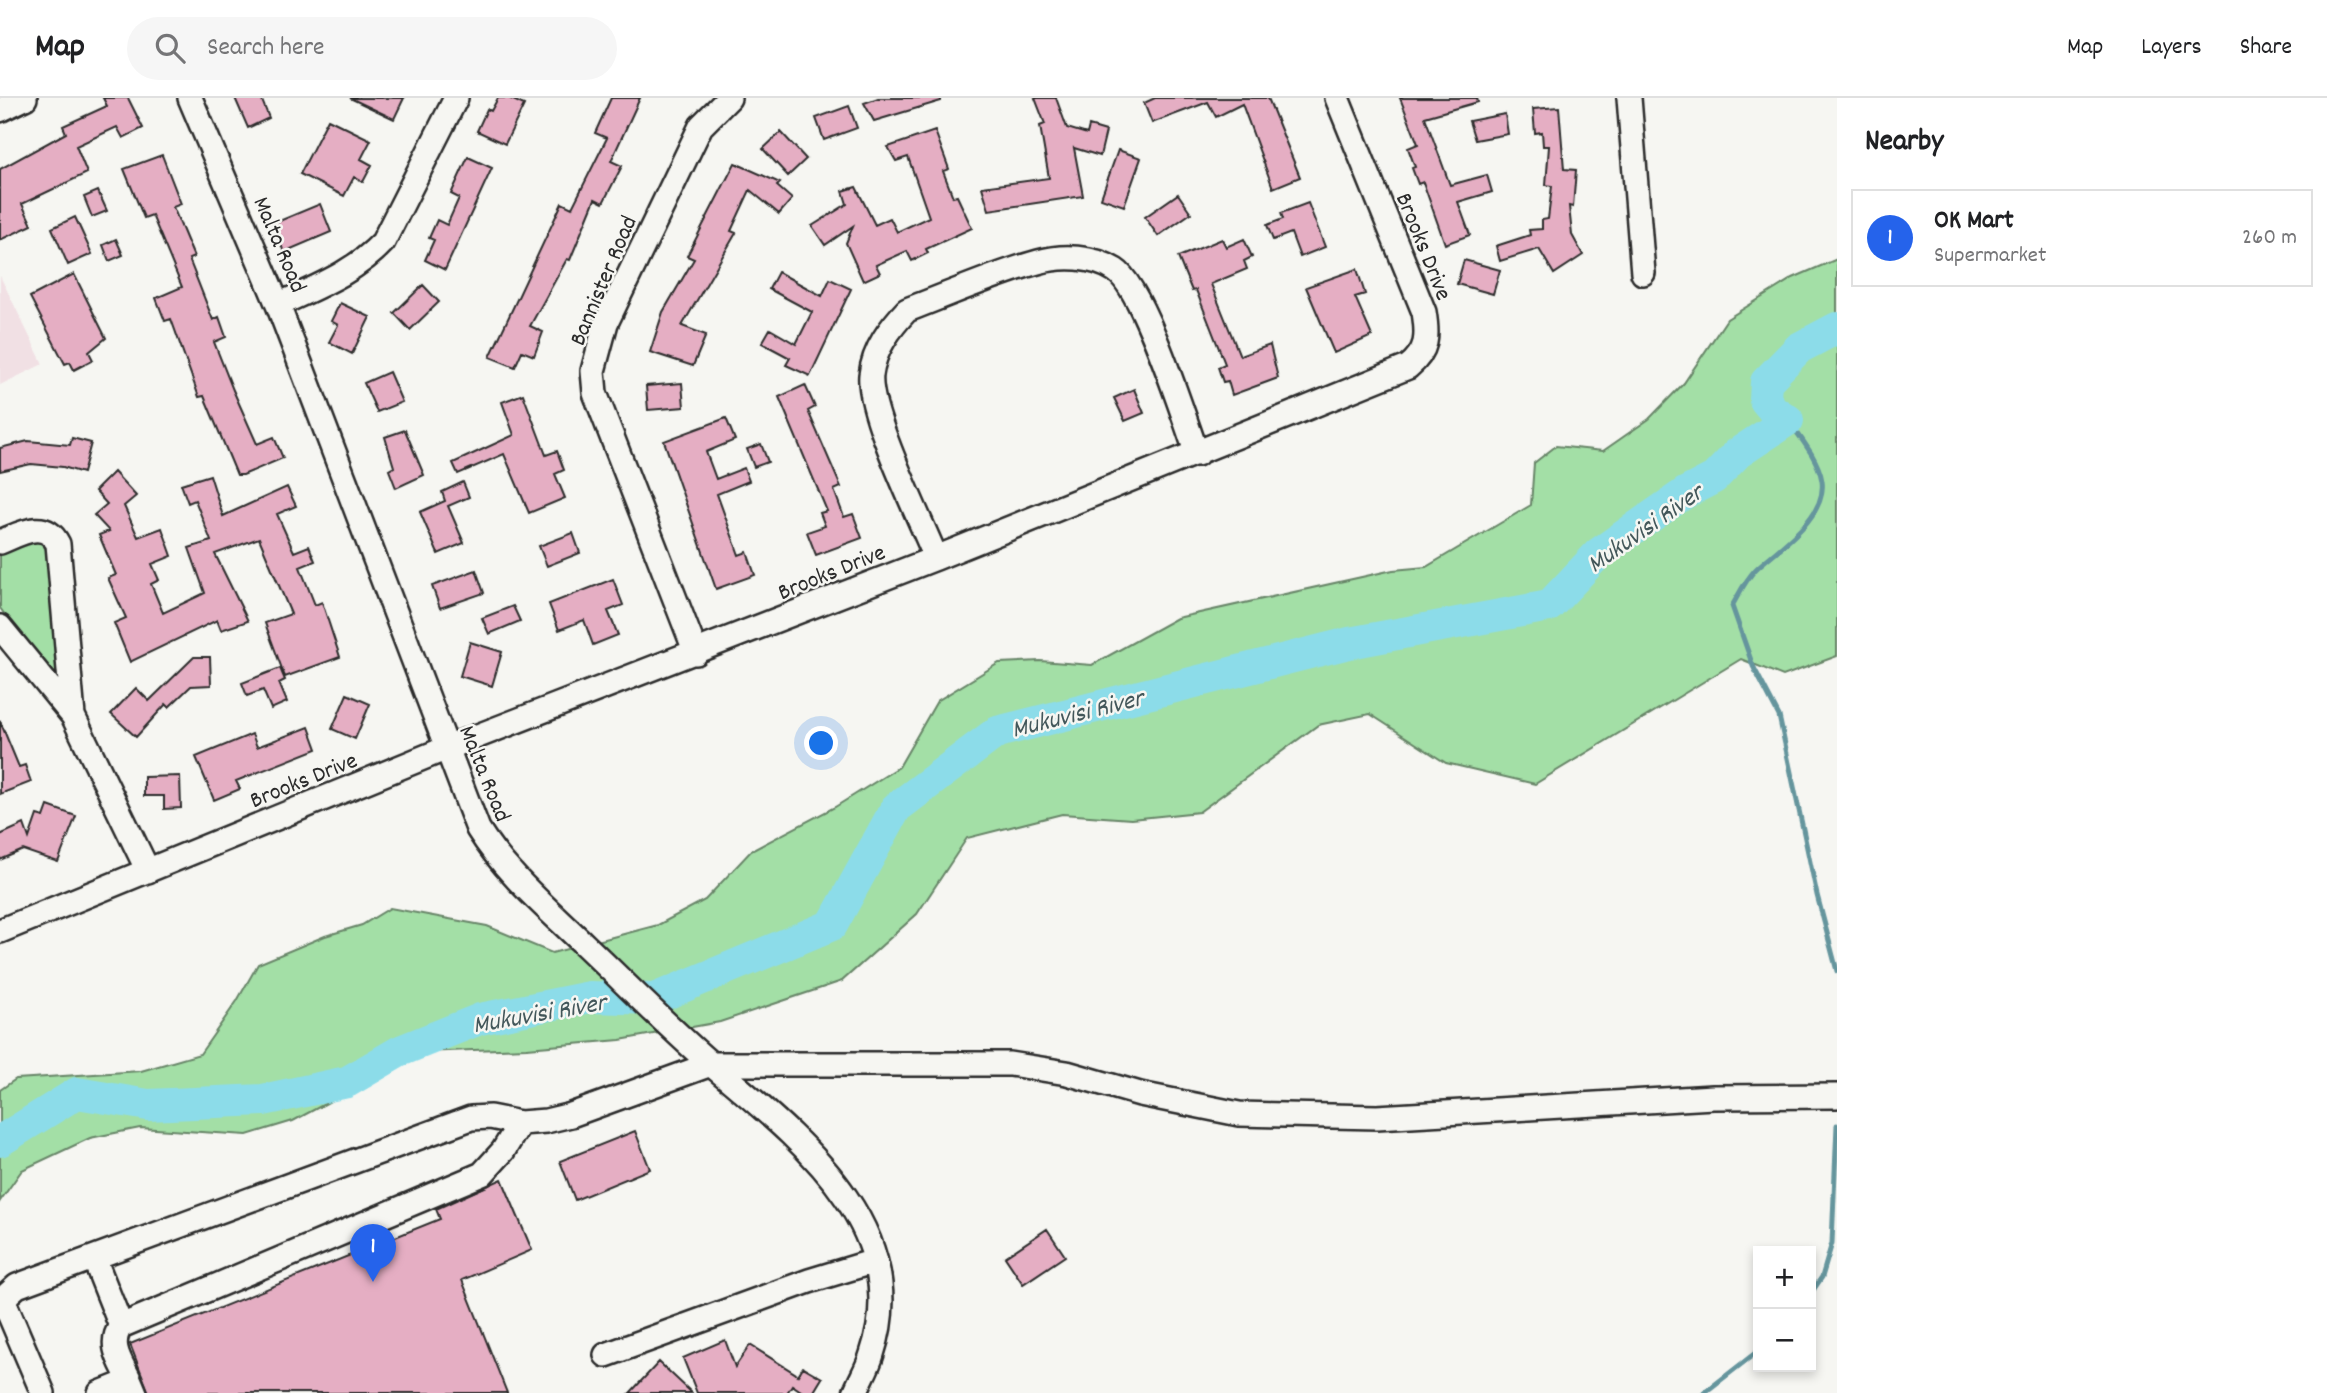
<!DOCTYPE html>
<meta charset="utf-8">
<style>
body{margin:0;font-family:Dekko,sans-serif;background:#f6f6f6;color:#202124}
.controls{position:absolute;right:21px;bottom:21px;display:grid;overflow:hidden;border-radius:0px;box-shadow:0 4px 10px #0003}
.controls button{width:63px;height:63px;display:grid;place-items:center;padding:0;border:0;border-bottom:2px solid #e0e0e0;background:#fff;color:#202124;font:35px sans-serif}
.you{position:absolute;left:822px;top:646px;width:24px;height:24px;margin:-18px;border:5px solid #fff;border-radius:50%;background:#1a73e8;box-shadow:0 0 0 10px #1a73e833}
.badge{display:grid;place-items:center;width:46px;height:46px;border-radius:50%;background:#2563eb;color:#fff;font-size:23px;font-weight:700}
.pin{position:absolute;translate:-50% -58px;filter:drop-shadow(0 2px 4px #0008)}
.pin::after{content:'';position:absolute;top:37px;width:24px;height:21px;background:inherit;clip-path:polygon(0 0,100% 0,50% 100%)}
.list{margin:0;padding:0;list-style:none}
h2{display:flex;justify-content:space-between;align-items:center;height:91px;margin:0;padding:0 28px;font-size:30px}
h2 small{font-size:23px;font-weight:400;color:#757577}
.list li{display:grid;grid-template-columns:46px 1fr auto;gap:21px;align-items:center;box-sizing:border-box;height:98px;margin:0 14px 14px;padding:0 14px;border:2px solid #e0e0e0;border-radius:0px}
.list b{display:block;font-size:26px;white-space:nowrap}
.list p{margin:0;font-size:23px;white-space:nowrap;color:#757577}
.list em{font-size:23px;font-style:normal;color:#757577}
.icon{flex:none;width:38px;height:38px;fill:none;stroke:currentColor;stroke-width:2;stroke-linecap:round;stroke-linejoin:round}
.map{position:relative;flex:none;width:1837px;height:1295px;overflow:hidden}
header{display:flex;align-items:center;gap:42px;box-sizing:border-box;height:98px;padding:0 35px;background:#fff;border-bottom:2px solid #e0e0e0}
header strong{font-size:33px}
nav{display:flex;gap:38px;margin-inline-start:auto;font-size:24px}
.search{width:490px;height:63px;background:#f6f6f6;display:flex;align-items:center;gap:18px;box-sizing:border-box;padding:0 24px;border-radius:38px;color:#757577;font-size:26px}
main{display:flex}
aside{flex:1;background:#fff}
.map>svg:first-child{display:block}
.built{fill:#f1e0e4}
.green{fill:#a3dfa6;stroke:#678568;stroke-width:2}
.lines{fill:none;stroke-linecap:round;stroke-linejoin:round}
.stream{stroke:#65959d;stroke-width:5}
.river{stroke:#8cdce9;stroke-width:32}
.building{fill:#e5aec3;stroke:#2b2b2b;stroke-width:2}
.minor-casing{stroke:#2b2b2b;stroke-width:28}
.minor{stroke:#f6f6f2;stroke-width:23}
.labels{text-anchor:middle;stroke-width:5;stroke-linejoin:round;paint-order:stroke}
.street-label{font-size:24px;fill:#2b2b2b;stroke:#f6f6f2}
.water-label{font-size:26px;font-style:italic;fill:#43575a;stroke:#f6f6f2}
</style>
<header>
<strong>Map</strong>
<div class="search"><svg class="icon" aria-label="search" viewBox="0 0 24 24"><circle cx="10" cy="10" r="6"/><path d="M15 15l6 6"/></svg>Search here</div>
<nav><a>Map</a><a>Layers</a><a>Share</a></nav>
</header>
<main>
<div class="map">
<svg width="1837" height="1295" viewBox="0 0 1837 1295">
<rect width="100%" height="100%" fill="#f6f6f2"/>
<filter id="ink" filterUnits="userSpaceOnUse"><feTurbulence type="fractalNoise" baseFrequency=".0143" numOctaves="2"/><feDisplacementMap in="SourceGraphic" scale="14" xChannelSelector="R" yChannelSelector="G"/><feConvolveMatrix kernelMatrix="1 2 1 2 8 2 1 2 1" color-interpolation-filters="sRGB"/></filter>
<g filter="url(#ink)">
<path class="built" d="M0,178L43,266L0,287Z"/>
<path class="green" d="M1837,161V558L1783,578L1741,561L1535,686L1446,665L1370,616L1318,627L1199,714L1131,721L1062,716L967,740L917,816L842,883L720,924L620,942L527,950L422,954L293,1023L247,1037L140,1030L90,1040L22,1072L0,1103V992L16,981L141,973L200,956L237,903L258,866L325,838L362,827L390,810L487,828L552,855L658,827L705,802L751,753L835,709L899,669L937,603L999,565L1040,563L1092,567L1177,520L1393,472L1426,469L1531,407L1534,365L1556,348L1603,353L1649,321L1684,285L1727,221L1793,180Z
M37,440L52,459L60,575L55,579L49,577L0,510V454Z"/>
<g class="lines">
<path class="stream" d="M1788,322C1800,339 1819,362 1822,383C1827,420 1778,450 1756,471C1746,481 1739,496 1732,508L1753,568L1779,618L1817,797L1837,873
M1811,1195L1822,1179L1832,1145L1837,1027
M1704,1295L1758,1253"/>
<path class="river" d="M0,1043L77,995L148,1007L263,1002L347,984L400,953L480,921L590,899L654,901L832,827L896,710L997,634L1349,545L1549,508L1599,455L1685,395L1714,380L1738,355L1788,322L1774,313L1765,302L1766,284L1799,250L1837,230"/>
</g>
<path class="building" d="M103,0H128L143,30L123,40L117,29L76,48L87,75L22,106L32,127L0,142V71L66,35L63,28L107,8Z
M235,0H261L269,20L248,30Z
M350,0H404L394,21Z
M498,0H509L524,7L505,46L477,33L487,11L491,13Z
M611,0H640L611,63L622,68L603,105L595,101L570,162L567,161L530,228L543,234L534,258L522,253L515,269L490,259L562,105L572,110L607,40L595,35Z
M878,0H941V3L874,23L864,5Z
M1035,0H1056L1067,30L1087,36L1089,28L1106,33L1100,58L1074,50L1083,98L989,112L982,89L1049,80L1040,28L1045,26Z
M1155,0H1268L1300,79L1273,90L1242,6L1216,19L1208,4L1152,25L1144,5Z
M1400,0H1477L1478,4L1425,19L1450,87L1487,77L1492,94L1458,104L1470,137L1445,146L1423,84L1418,86L1412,70L1415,69L1408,50L1418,46Z
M849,8L857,30L824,42L816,20Z
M1559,9L1564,71L1576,72L1573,109L1569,108L1572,137L1583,157L1554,176L1539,151L1500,163L1496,148L1530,137L1529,132L1542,131V122L1548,121L1552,88L1546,87L1549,48H1543L1542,34L1535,35L1533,11Z
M1505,16L1508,36L1475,42L1469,23Z
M328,21L371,42L361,61L372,67L363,84L354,79L344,98L300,76Z
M935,33L949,71L943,73L953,99L957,98L972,130L926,151L928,155L912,163L907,153L876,167L880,175L863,183L846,145L853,128L825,147L812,128L847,106L843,93L856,89L875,127L890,120L897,134L929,119L908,59L896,63L888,49Z
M781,34L806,61L788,78L763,51Z
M1118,52L1141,60L1124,108L1101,100Z
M162,57L181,106L173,109L194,159L189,161L213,222L219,219L226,239L214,244L233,292L257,346L274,339L283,360L243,377H237L204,298L199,299L171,221L165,223L156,200L182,189L152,117L144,120L124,71Z
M468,59L492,70L445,172L425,162L434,142L429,140L437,122L447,127L459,100L451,96Z
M735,65L780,85L777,88L792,101L779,116L750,92L731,133L736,135L682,228L706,237L693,268L650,254L663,214L694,161L687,158Z
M98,93L107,113L92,119L84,99Z
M1178,96L1191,115L1158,138L1145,119Z
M1308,105L1325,149L1300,159L1291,135L1273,142L1267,127L1283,121L1281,115Z
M320,106L331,134L284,154L272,126Z
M75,119L92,156L68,167L52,130Z
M116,141L123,157L109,163L103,147Z
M1222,141L1226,149L1244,141L1252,159L1244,163L1247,171L1211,186L1240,258L1270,247L1278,280L1232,297L1228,283L1223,284L1218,269L1225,266L1196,192L1192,193L1178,159Z
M1464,162L1500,172L1493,196L1457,186Z
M1357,171L1365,196L1355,199L1372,238L1334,255L1306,189Z
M778,174L822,198L830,181L851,191L810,278L786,267L790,260L762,245L770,231L796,246L812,214L769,191Z
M74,176L106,240L89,254L93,262L74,272L70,264L65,266L30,199Z
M423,187L439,204L410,232L394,215Z
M340,205L370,219L352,256L329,244L338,227L331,223Z
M389,274L402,304L377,314L364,285Z
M682,285L684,309L648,312L646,288Z
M805,287L815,309L808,313L841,389L834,392L844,419L853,416L862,440L816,457L807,434L825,428L820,415L827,413L779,299Z
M1134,291L1144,315L1125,323L1114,300Z
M523,296L546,357L557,353L564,372L555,376L565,400L529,415L504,356L458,376L453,365L514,337L502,304Z
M726,320L735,342L706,354L716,381L744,370L749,383L717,396L739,457L747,454L755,477L716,491L664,343Z
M405,332L424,377L396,390L389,372L394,369L385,339Z
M72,340L91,345L83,375L63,369L31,366L0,373V350L28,343L70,347Z
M761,346L768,364L754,369L747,351Z
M114,374L136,398L124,408L138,439L162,430L172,458L152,466L159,482L151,486L163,515L205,495L189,450L211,443L195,402L188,405L181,386L210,377L223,418L287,389L296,408L277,416L294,454L309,448L315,463L300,469L315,507L322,504L340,559L285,579L265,525L291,516L259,440L215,456L248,523L221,532L217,522L130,564L114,525L126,520L108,480L116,477L99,437L109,433L94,417L107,406L95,393Z
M463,384L469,399L448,408L464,445L438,456L420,414L445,403L442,394Z
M573,435L580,455L547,468L539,448Z
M476,472L484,495L440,510L432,488Z
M613,481L623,507L608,513L618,537L593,547L584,522L559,532L549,506Z
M513,508L520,523L489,536L482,520Z
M470,544L502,554L492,588L460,578Z
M194,559H210L211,587L191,588L169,609L166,606L136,639L111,616L136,590L149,603Z
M280,570L285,582L279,585L287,604L271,611L263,592L247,598L242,585Z
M347,596L370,606L355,641L332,631Z
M0,623L19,669L25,667L31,684L0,696Z
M309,629L317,651L236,683L240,691L214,702L196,659L252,636L257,649Z
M180,678L181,710L164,711V698H144V679Z
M48,708L76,718L58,764L23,752L0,762V737L24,726L29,740L37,717L44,719Z
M635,1033L650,1071L575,1102L560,1063Z
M502,1081L532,1152L462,1182L507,1295H149L130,1246L440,1121L436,1111Z
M1047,1131L1065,1158L1023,1186L1005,1159Z
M725,1242L735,1269L750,1247L798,1277L803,1269L822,1280L813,1295H804L792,1287L787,1295H697L683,1260Z
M659,1264L692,1295H630Z"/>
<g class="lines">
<g class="minor-casing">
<path id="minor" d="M190,0L278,207L478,731C506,776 547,810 585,847C627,887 668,929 712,967C795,1038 915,1128 872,1256C868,1270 860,1282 855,1295
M1629,0L1643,175
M0,12L25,0
M278,207C316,189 354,175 383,144L456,0
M0,444C20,436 45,420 58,446L73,618
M936,460C920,420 867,314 871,277C874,251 890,230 907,212C950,196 994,176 1038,164C1062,157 1093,158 1115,172C1143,189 1184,320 1197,356
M0,529L73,618L148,773
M696,555L595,295L593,273L606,225L701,28L729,0
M0,833L447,650L936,460L1408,269C1428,253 1428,238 1424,214L1337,0
M94,1160L121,1228
M606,1257L809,1183L875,1163
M130,1283C122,1265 107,1247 121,1228L482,1076L503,1053L520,1025
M43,1295L5,1206L7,1197L17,1188L471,1020L490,1019L520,1025L546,1023L571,1017L711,966H1010L1067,975L1140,996L1239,1016L1377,1019L1713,999L1837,998
M100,1295L130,1283L135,1295"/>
</g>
<use href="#minor" class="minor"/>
</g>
</g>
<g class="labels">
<g class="street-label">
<text transform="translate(281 146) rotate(67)" y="8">Malta Road</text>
<text transform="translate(1425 148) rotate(68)" y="8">Brooks Drive</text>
<text transform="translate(602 182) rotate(-67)" y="8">Bannister Road</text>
<text transform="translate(831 473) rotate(-22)" y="8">Brooks Drive</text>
<text transform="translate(486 675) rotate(68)" y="8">Malta Road</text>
<text transform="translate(303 681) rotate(-22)" y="8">Brooks Drive</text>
</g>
<g class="water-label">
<text transform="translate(1644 429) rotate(-35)" y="9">Mukuvisi River</text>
<text transform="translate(1077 614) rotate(-14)" y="9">Mukuvisi River</text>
<text transform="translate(539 914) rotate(-10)" y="9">Mukuvisi River</text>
</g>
</g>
</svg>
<div class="controls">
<button>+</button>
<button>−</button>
</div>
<div class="you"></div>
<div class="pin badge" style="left:373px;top:1184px">1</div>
</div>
<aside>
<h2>Nearby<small></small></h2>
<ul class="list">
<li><span class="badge">1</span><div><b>OK Mart</b><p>Supermarket</p></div><em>260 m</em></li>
</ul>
</aside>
</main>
